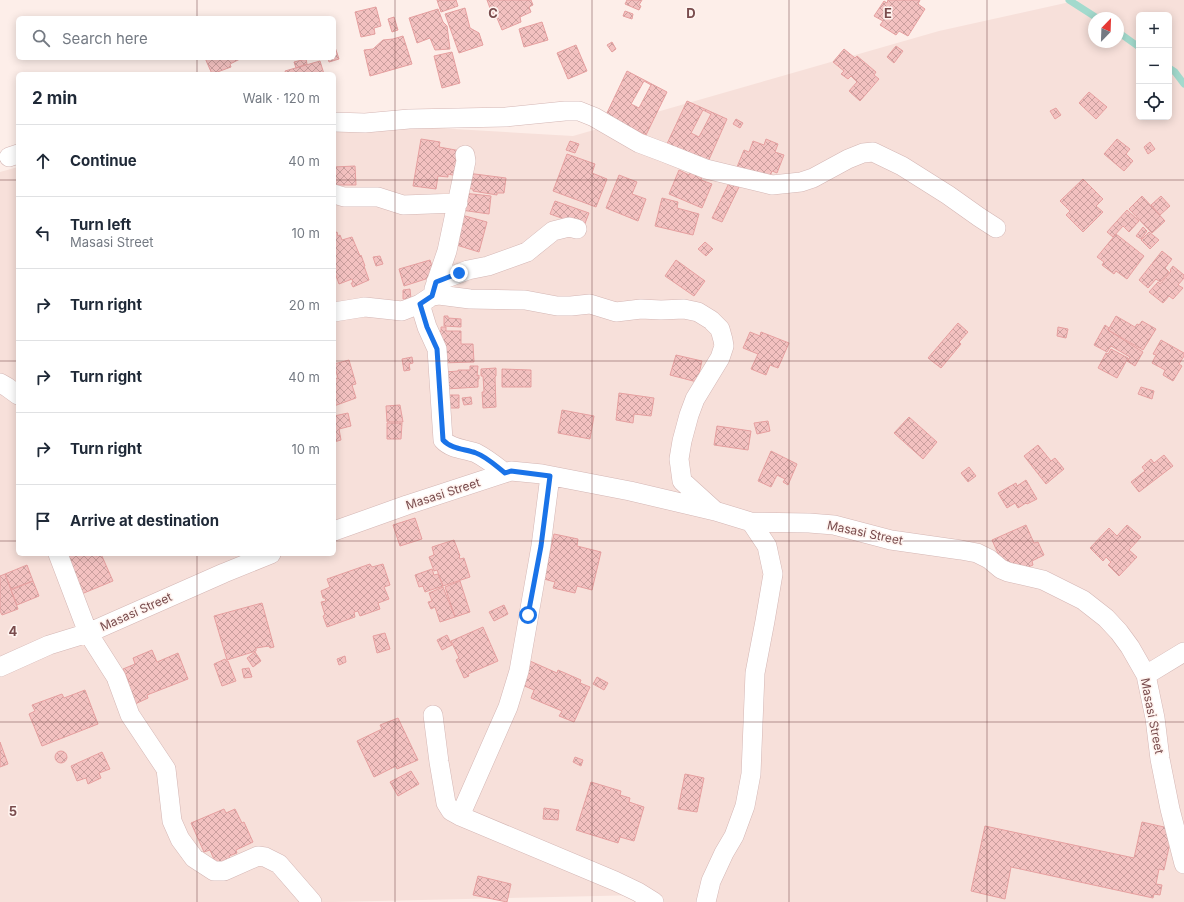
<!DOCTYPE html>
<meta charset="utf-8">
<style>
body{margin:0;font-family:Inter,sans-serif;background:#f2f2f3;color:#1f2937}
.controls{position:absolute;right:12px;top:12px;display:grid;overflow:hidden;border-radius:6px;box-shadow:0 2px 10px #0003}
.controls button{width:36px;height:36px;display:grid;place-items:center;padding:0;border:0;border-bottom:1px solid #e0e1e3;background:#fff;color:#1f2937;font:20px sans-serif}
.compass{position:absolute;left:1088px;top:12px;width:36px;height:36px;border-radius:50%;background:#fff;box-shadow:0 2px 10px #0003;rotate:23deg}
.stop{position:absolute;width:12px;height:12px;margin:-9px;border:3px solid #1a73e8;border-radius:50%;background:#fff}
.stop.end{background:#1a73e8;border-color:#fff;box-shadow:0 1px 4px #0008}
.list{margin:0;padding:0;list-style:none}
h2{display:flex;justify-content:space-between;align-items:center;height:52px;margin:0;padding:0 16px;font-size:17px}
h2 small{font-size:13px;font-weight:400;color:#747a83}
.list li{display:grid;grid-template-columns:26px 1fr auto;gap:12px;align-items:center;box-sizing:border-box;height:72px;padding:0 16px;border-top:1px solid #e0e1e3}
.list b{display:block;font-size:15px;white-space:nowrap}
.list p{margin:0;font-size:13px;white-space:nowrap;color:#747a83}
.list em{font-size:13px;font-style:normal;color:#747a83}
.icon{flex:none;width:22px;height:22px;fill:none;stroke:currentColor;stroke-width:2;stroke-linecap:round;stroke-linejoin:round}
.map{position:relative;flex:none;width:1184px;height:902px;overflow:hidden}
.search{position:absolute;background:#fff;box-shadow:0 2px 10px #0003;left:16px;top:16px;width:320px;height:44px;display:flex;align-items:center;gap:10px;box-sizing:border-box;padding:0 14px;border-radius:6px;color:#747a83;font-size:15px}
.panel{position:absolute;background:#fff;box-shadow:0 2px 10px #0003;left:16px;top:72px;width:320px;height:484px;border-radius:6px}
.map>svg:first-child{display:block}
.residential{fill:#f7e0da;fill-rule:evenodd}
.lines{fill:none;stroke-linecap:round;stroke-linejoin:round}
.stream{stroke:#a3dacd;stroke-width:7}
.building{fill:url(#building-cross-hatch);stroke:#e6a0a0;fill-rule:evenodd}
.minor-casing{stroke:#d4b6b4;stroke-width:20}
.minor{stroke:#fff;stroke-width:19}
.route{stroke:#1a73e8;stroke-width:5}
.grid{fill:none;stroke:#794c4d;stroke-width:1;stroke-opacity:0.55}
.labels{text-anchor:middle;stroke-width:3;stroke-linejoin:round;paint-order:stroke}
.street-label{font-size:12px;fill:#794c4d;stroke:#fff4f0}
.grid-label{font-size:13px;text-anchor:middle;font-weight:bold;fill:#794c4d;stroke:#fff4f0;stroke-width:3;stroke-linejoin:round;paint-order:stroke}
</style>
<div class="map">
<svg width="1184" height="902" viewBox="0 0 1184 902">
<defs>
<pattern id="building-cross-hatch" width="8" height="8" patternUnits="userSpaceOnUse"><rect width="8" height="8" fill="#f3c1c0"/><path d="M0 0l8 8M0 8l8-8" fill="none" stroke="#ca9f9e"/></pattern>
</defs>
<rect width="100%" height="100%" fill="#fdeee9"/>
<path class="residential" d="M1079,0H1184V902H643V895L333,902H0V172L18,167V554H334V122L573,136L939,31ZM1139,15H1169V117H1139ZM1094,18H1118V42H1094Z"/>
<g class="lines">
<path class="stream" d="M1069,0L1097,18
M1118,32L1139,47
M1169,68L1175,72L1184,84"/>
</g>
<path class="building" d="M437,0H456L458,6L441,12Z
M487,0H531L533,5L529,7L531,12L520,17L521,22L502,30L497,18L494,19Z
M627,0H642L639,5L641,6L639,10L625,4Z
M888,0H920L918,4L925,9L908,36L899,31L896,35L880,25L883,21L874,16L884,1L887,3Z
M376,7L381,26L374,28L375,34L361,37L355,12Z
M465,8L470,28L479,33L483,45L459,53L445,14Z
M438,9L443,22L447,26L450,49L435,50L430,38L417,43L409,18Z
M625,11L633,14L632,19L623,16Z
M394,17L398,30L392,32L388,19Z
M542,22L548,40L524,47L519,29Z
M403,36L412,64L370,76L364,50L373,49L383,40L393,39Z
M612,42L616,49L612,52L607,45Z
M334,44L339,59L329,62L328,58H334Z
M576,45L587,71L568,79L557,53Z
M896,46L903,51L894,63L887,57Z
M844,49L855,58L857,56L876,72L874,75L879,79L860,101L849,91L857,82L851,76L848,79L841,74L844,71L833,62Z
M452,52L460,83L442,88L434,56Z
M205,58H242L230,64L231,67L212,74Z
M306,59L307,64L296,68L294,62Z
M320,61L324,74H286L285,71Z
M627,71L667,92L646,135L606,115ZM644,81L651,85L639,108L631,104Z
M1089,92L1107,107L1096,119L1079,103Z
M687,101L727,119L707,164L666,146ZM703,110L711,114L699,137L691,133Z
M1056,108L1061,115L1055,119L1050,111Z
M736,119L743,123L740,128L733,124Z
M421,139L440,142L439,147L461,151L457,176L448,174V177L438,176L436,189L413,186Z
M766,139L778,144L775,152L784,155L777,173L772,171L769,179L737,167L744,150L749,152L753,141L764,145Z
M1117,139L1130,149L1126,154L1133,161L1124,171L1104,154Z
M570,141L579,144L575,153L566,150Z
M1150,142L1155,149L1148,154L1144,147Z
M567,154L595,164L592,173L607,179L596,207L553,191Z
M355,166L356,185H334V167Z
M679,170L689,175L691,171L702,176L701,180L712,184L702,208L669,194Z
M467,173L506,178L504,193H497V195L473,191V189L465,188Z
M619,175L637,182L632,194L646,199L638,221L606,208Z
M1083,179L1103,199L1096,206L1103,212L1083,232L1066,215L1070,211L1060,201Z
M729,183L739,187L722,222L712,218Z
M463,193L491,196L489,214L461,210Z
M1142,196L1165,221L1152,233L1129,209Z
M1161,196L1170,206L1160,215L1151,205Z
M662,198L678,202L677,208L699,214L693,235L655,226Z
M555,201L589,213L584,226L550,214Z
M1127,210L1139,221L1129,232L1123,226L1113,237L1107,232Z
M458,214L487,222L479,252L450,243Z
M1143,227L1147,231L1141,239L1136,236Z
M337,232L338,236L340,235L342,240L352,237L360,256L361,255L365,266H364L369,280L353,287L351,283H353L352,279L339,284L334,270V233Z
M1149,232L1159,240L1150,249L1141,240Z
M1116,234L1144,256L1127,279L1116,271L1114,274L1102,265L1104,262L1097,257Z
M705,242L713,249L706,256L698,249Z
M1162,251L1172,259L1165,268L1169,272L1160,282L1156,279L1148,288L1139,280Z
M380,256L383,264L376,266L373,257Z
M430,260L435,276L404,286L399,269Z
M676,260L705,281L694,296L665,276Z
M1173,266L1184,275V278L1178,285L1183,288L1173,299L1169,296L1163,303L1149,292L1158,282L1160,284L1171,271L1170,270Z
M410,289L411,299H403V290Z
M444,316H448V318L461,319V327L444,326Z
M1116,316L1135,327L1137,324L1139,325L1142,321L1156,329L1143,350L1108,330Z
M958,323L968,332L959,342L961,344L941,368L928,358Z
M1105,325L1109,328L1108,330L1143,352L1135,366L1127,361L1130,357L1111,346L1107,352L1094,345Z
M441,327H446V331H461V344H473L474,362L440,363L439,333L441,331Z
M1058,327L1068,329L1066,338L1057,336Z
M750,332L760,336L761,332L789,343L778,368L770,365L766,375L751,369L758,354L743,348Z
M1161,340L1184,353V356L1179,364L1182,366L1173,381L1163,375L1165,370L1152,363L1156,355L1153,354Z
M1111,349L1128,358L1117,378L1098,368L1106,353L1108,354Z
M676,355L702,361L697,382L670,375Z
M412,357L413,363L409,364L410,370L404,371L402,359Z
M349,360L356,384L352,385L356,398L334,406V379L338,378L334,364Z
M470,366H478L477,376L479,375V379H478V387L446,389L445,372L458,371V370H470Z
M496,368V376L495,377L496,407L483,408L482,392H484L483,376H481V369Z
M502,369L531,370V387H502Z
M1141,387L1154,391L1152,399L1138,394Z
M619,393L654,398L651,416L634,414L633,423L616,420Z
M448,395H459V408H449Z
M471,397L472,404L464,405L462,398Z
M400,405L403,422H387L386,406Z
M562,410L594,416L590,439L558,433Z
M348,413L351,426L339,429L341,440L334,442V416Z
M909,417L937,442L923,459L894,433Z
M768,421L770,431L757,434L754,423Z
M387,423H402L401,439H387Z
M717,426L751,431L748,450L714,445Z
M1038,445L1051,461L1055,458L1064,469L1046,484L1024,456Z
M771,451L797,464L788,485L783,482L785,479L777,475L771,487L758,481Z
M1164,455L1173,466L1139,492L1131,482L1145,471L1142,467L1151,459L1154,463Z
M969,467L976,476L968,482L961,473Z
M1026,480L1037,499L1027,504L1026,503L1018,508L1015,503L1007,508L998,493L1016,483L1017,486Z
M415,518L422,539L400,546L393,525Z
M1026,525L1034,543L1038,542L1044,555L1032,561L1033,565L1017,572L1005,569L992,540Z
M1127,525L1141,537L1129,550L1137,557L1119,576L1108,565L1111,562L1106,557L1103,561L1090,548L1109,528L1117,536Z
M554,534L578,539L577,546L601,552L592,590L577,586L575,593L553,588L555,582L544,579Z
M454,540L460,556L459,557L460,559L464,558L470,577L443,586L437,570L434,571L429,557L434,555L432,547Z
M65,554H96V556L101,554L113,581L79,595Z
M370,564L372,567L383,564L390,585L384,587L389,599L378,603L380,609L360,616L358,611L354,612L355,617L327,627L323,616L325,615L321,602L326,601L325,598H323L321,591L330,587L327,579Z
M27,565L33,581L11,589L5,574Z
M432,569L434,575L438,574L443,586L425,592L423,586L419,587L415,575Z
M5,574L18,609L2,615L0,611V576Z
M33,581L39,596L17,605L11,590Z
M460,581L470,612L455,617L445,587Z
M443,587L455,617L440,622L435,607L431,609L428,602L432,601L429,593Z
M262,603L274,647L270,648L269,646L256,648V651L227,660L214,616Z
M504,605L508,614L494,621L489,612Z
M483,627L498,661L468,674L469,676L464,678L456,660L459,658L451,641Z
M385,633L390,649L377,653L373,636Z
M447,635L452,645L442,650L437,640Z
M152,650L157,662L178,653L188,679L147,695L148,698L133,705L124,683L129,682L123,669L135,664L133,658Z
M255,652L261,661L253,667L247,658Z
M345,656L346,662L339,665L337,659Z
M225,659L226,661H228L236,681L222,686L214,664Z
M530,661L557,673L558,670L581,680L580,683L590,687L574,722L559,716L562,711L531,698L534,690L520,684Z
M249,668L252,677L244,678L242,669Z
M597,677L608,683L604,690L593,684Z
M85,690L98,724L42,746L29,714L35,711L32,705L62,694L64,698Z
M398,718L418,760L397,769L396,766L374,777L357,741L382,729L380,725Z
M0,742L8,764L0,767Z
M55 757a6 6 0 1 1 12 0a6 6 0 1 1-12 0Z
M102,752L110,769L99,773L101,778L88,784L86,778L77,781L71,766Z
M575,757L583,760L581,766L573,762Z
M411,771L419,784L398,796L390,782Z
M685,774L704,778L697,812L678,809Z
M591,782L621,791L620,795L630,798L629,802L644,807L634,841L620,837L618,843L576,830Z
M544,808L559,810L558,820L543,819Z
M224,809L226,813L235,809L242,823L244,822L253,842L236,850L237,853L229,856L230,859L216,864L210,850L204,852L191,823Z
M1142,822L1173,829L1164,870L1159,869L1156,884L1162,885L1160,895L1154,894L1153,898L1011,867L1005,899L971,891L985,826L1134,858Z
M478,876L511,884L507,902L473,895Z"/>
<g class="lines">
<g class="minor-casing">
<path id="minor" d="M334,122L365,123L409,119L506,117L565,111H579L594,117L639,143L663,152L706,169L772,185L801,182L813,178L848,159L863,153L873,152L902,166L948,195L979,217L996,228
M9,157L18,154
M334,194L344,197H378L403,205L458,203
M436,282L468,270L488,266L527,252L553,231L569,227L577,229
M434,289L447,251L466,161L465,155
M420,304L427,327L437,349L443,440C451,449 465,449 476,453C486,458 496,466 505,473
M334,312L365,307L402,311L420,304L432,296L439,295L470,299L525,300L557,306H571L590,304L616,312L641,309L661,310L684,309L698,312L711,320L720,329L723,340L724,346L720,358L695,399L689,415L682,441L679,459L682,481L714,510
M0,383L7,387L18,395
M334,531L407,505L511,471L542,474L630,491L715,511L751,522L809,523L834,525L891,540L961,550L977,553L989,559L1001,569L1008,572L1043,580L1083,600L1106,618L1119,632L1130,647L1146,675L1155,718L1160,759L1170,809L1184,864
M58,554L88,633L116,677L130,715L166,769L172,821L180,839L194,858L214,871H224L258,856L265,857L279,864L312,902
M0,667L49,645L88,633L224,573L271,554
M1146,675L1184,652
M433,715L439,762L446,803L451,811L460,816L615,881L638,892L654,902
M460,816L508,707L519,671L541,546L550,476
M706,902L711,881L724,853L734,836L745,806L751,774L755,673L765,621L773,574L767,546L751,522"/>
</g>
<use href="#minor" class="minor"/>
</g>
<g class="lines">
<path class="route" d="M459,273L436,282L432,296L420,304L427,327L437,349L443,440C451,449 465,449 476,453C487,457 496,466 505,473L511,471L550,476L541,546L528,615"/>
</g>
<path class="grid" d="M197,0V18M395,0V902M592,0V902M789,0V902M987,0V902M197,58V74M0,180H18M334,180H1184M0,361H18M334,361H1184M0,541H18M334,541H1184M197,554V902M0,722H1184"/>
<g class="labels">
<g class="street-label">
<text transform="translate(443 494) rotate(-18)" y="4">Masasi Street</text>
<text transform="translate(865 533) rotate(12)" y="4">Masasi Street</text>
<text transform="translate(136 612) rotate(-24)" y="4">Masasi Street</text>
<text transform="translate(1152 716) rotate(79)" y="4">Masasi Street</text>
</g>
</g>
<g class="grid-label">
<text x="493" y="18">C</text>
<text x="691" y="18">D</text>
<text x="888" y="18">E</text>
<text x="13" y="636">4</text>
<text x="13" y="816">5</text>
</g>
</svg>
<div class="controls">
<button>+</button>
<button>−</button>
<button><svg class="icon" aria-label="locate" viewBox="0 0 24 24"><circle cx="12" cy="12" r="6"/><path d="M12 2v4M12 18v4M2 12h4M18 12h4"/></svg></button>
</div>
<svg class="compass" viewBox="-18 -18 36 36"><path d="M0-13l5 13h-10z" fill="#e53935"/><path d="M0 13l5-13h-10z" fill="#747a83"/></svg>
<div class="stop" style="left:528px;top:615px"></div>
<div class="stop end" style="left:459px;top:273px"></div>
<div class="search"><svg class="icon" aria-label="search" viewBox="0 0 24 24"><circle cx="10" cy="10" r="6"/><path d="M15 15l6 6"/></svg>Search here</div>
<section class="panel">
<h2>2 min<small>Walk · 120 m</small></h2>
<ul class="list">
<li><svg class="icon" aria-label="ahead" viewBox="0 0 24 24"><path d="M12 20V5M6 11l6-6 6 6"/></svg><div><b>Continue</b></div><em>40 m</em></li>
<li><svg class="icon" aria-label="left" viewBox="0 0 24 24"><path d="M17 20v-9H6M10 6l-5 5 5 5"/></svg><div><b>Turn left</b><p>Masasi Street</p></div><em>10 m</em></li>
<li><svg class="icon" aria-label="right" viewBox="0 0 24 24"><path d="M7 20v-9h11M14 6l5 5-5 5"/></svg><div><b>Turn right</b></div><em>20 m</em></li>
<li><svg class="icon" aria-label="right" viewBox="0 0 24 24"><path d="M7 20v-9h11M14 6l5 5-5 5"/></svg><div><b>Turn right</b></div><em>40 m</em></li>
<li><svg class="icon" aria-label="right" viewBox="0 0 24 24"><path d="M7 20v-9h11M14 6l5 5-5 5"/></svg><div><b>Turn right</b></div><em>10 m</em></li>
<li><svg class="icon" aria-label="arrive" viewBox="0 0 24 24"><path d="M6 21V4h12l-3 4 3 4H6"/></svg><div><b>Arrive at destination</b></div></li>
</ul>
</section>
</div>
